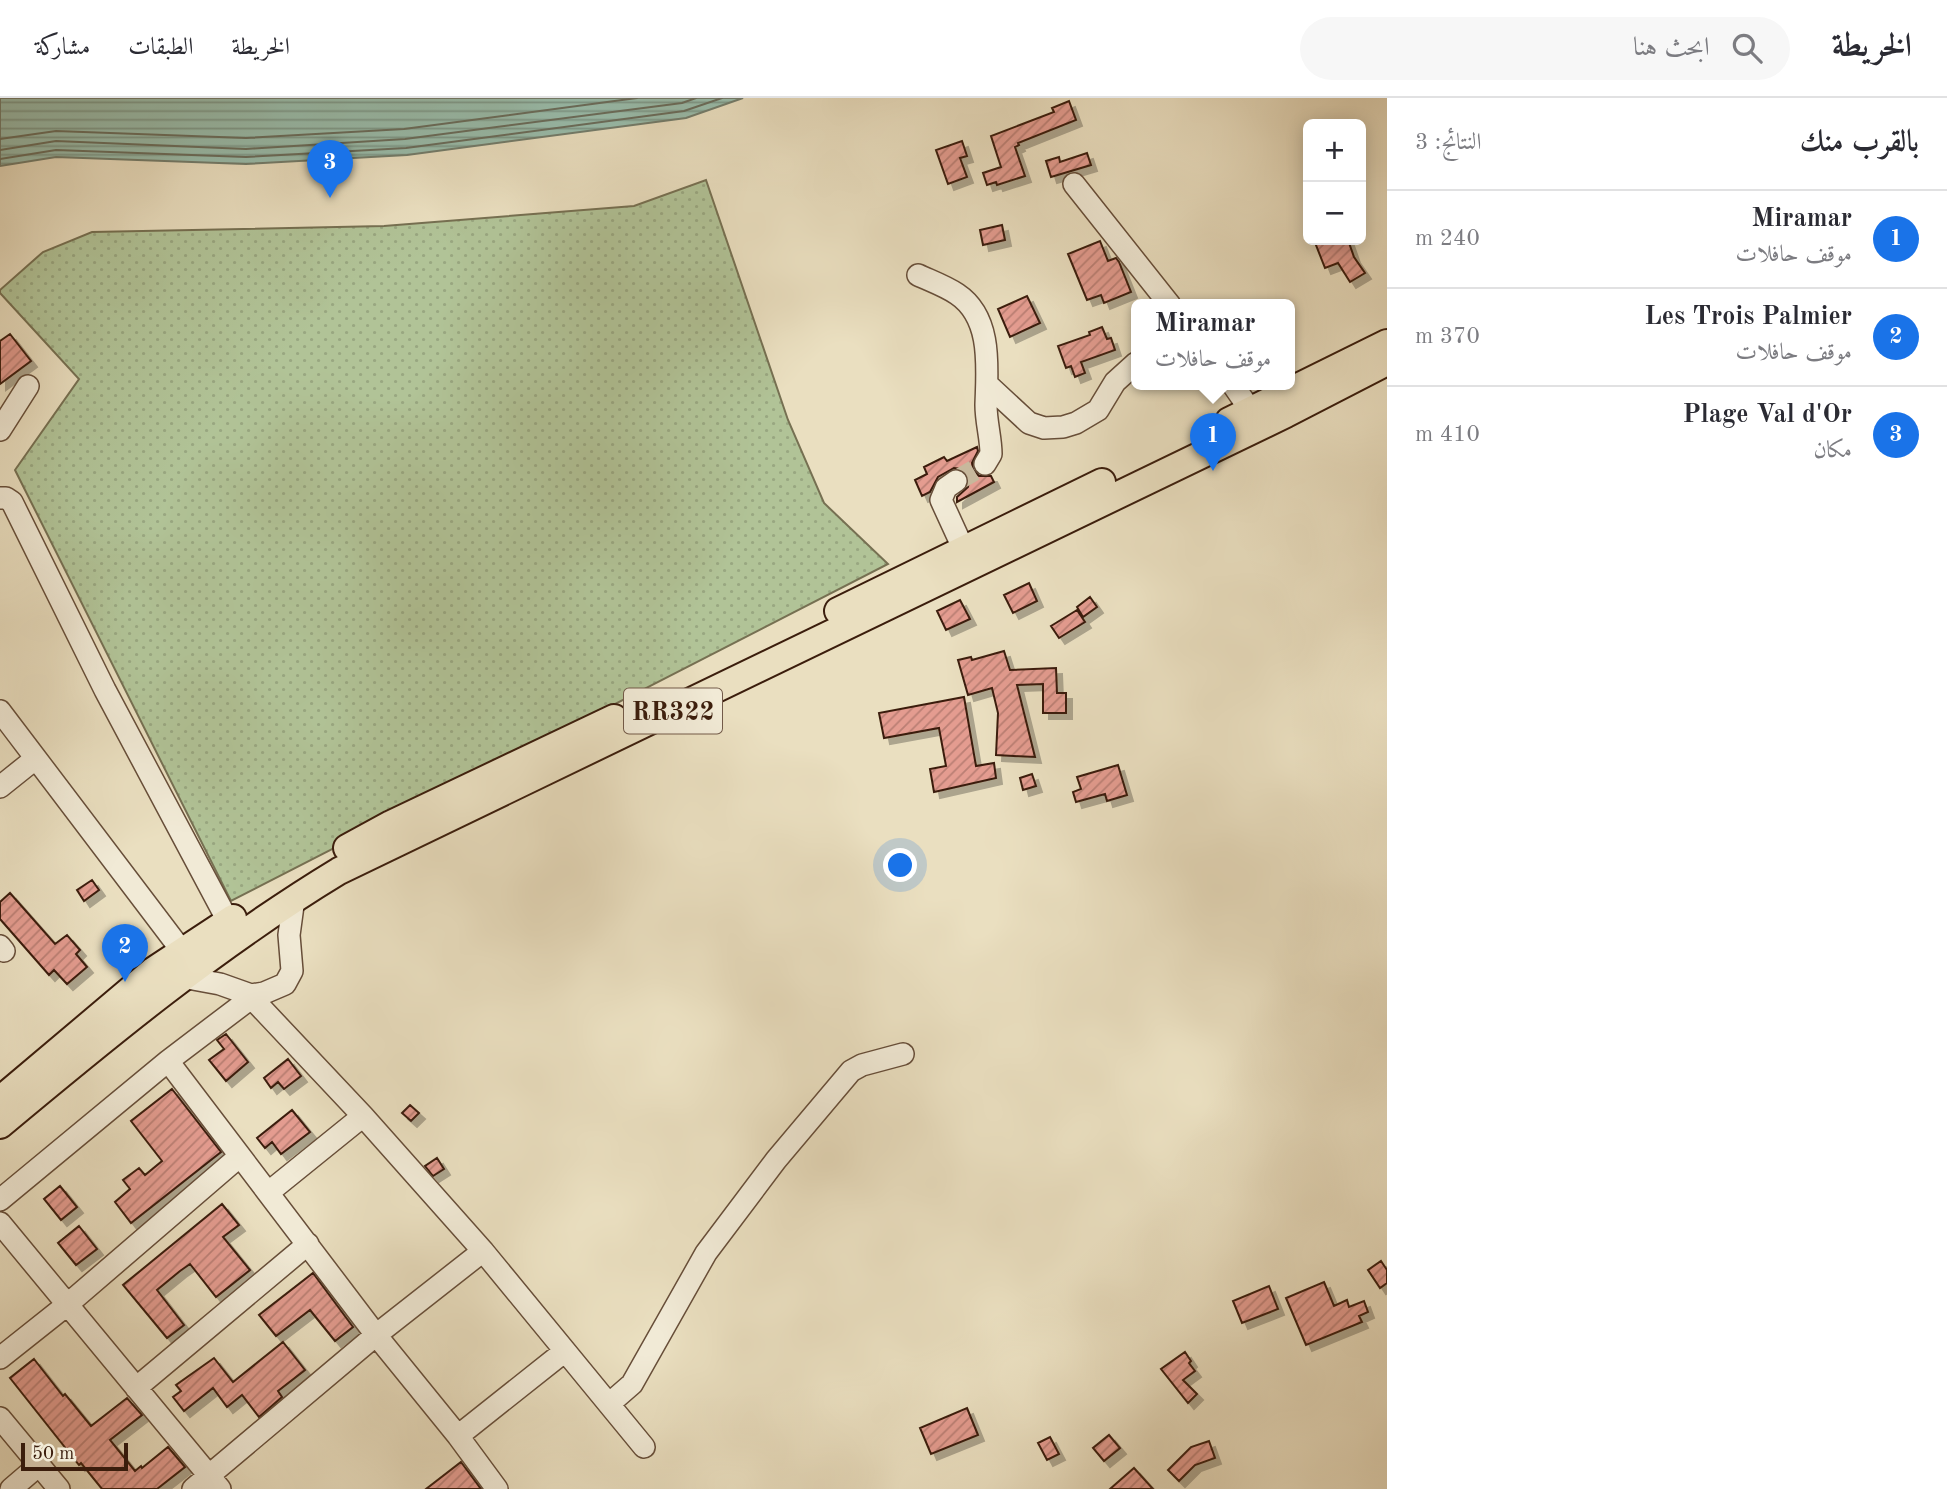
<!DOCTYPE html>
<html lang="ar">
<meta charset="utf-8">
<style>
body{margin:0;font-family:"Old Standard TT",Amiri,serif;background:#f7f7f7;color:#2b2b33;direction:rtl}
.controls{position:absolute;right:21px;top:21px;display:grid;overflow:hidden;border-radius:10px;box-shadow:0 4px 18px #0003}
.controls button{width:63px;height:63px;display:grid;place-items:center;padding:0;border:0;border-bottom:2px solid #e1e1e2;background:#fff;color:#2b2b33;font:35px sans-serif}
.scale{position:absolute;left:21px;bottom:18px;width:107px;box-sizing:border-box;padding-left:7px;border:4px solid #3b1d0c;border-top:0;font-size:19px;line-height:24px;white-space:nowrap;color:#3b1d0c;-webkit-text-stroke:5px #f1ead6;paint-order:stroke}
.you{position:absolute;left:901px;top:768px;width:24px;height:24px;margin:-18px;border:5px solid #fff;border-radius:50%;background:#1a73e8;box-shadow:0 0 0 10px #1a73e833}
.badge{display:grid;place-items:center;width:46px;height:46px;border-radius:50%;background:#1a73e8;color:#fff;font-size:23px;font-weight:700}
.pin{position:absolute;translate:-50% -58px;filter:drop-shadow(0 2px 4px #0008)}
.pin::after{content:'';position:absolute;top:37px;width:24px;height:21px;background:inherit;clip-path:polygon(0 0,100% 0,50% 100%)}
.popup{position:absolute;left:1131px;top:201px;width:164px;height:91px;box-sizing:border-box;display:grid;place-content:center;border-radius:10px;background:#fff;filter:drop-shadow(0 2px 5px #0005);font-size:23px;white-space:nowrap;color:#7c7c81}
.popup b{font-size:26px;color:#2b2b33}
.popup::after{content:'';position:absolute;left:50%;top:100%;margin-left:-14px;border:14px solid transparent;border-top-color:#fff}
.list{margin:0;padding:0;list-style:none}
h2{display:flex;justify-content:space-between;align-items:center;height:91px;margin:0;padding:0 28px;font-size:30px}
h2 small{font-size:23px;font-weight:400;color:#7c7c81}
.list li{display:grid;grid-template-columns:46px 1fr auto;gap:21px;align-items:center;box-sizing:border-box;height:98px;padding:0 28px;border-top:2px solid #e1e1e2}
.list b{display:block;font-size:26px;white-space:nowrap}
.list p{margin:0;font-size:23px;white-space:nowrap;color:#7c7c81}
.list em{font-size:23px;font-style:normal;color:#7c7c81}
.icon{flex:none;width:38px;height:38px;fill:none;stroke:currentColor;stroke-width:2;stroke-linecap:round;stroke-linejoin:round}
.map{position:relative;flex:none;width:1387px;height:1391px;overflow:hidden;direction:ltr}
header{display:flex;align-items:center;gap:42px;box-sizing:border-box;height:98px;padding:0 35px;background:#fff;border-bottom:2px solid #e1e1e2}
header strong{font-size:33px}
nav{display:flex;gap:38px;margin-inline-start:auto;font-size:24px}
.search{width:490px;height:63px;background:#f7f7f7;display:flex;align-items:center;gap:18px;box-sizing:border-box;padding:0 24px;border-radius:38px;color:#7c7c81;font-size:26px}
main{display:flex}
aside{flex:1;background:#fff}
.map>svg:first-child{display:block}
.grass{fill:url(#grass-dots);stroke:#767052;stroke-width:2}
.water{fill:url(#water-rules);stroke:#737d6c;stroke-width:2}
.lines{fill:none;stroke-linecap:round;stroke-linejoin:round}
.shore{stroke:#6a6d5c;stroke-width:2}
.building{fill:url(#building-hatch);stroke:#3b1d0c;stroke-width:2;filter:url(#shadow)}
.minor-tunnel{stroke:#c7b89c;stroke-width:21;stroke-dasharray:21 10;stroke-linecap:butt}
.minor-casing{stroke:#674e39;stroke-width:24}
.major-casing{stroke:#3b1d0c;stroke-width:30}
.minor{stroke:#f1ead6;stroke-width:21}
.major{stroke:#eadfc0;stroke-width:26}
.labels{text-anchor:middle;stroke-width:7;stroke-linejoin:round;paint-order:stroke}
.shield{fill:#f1ead6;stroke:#725a49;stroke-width:2}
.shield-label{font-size:26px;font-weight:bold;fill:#3b1d0c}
</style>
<header>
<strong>الخريطة</strong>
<div class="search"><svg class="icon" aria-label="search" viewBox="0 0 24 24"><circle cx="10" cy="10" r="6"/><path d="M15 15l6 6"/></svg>ابحث هنا</div>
<nav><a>الخريطة</a><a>الطبقات</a><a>مشاركة</a></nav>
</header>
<main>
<aside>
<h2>بالقرب منك<small>النتائج: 3</small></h2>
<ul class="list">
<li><span class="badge">1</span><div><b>Miramar</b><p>موقف حافلات</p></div><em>240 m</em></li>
<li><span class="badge">2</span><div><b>Les Trois Palmier</b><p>موقف حافلات</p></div><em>370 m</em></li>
<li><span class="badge">3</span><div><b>Plage Val d'Or</b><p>مكان</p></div><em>410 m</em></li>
</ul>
</aside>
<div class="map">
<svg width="1387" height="1391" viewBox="0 0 1387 1391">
<defs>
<pattern id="grass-dots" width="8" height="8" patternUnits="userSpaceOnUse" patternTransform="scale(1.75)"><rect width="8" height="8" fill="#b1c397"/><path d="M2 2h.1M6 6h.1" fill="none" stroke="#99a781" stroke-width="1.8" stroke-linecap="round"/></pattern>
<pattern id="water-rules" width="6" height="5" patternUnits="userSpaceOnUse" patternTransform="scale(1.75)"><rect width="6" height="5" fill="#99bdac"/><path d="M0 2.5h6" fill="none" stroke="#7e998a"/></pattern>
<pattern id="building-hatch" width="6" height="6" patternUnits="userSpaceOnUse" patternTransform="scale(1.75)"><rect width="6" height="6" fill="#e49c90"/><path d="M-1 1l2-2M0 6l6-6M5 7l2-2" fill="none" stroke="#ba7f74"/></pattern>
<filter id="shadow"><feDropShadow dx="6" dy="6" stdDeviation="0" flood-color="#0004"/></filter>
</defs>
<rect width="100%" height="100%" fill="#eadfc0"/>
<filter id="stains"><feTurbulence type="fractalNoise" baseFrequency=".00286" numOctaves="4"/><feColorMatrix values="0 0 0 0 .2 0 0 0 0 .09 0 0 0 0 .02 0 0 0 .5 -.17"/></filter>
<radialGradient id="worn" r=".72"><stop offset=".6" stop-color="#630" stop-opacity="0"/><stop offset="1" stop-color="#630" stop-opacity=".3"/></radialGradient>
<path class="grass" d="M706,82L788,322L824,405L888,466L231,803L15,372L79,281L0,195V192L43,154L92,134L384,128L634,108Z"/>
<path class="water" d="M0,0H743L686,20L407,57L246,66L56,59L0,68Z"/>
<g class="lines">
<path class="shore" d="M0,41L56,33L246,40L404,31L637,0
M0,52L56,43L246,51L405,41L682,5L696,0
M0,61L56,52L246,59L406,50L684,13L722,0"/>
</g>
<path class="building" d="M1069,3L1076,22L1018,45L1019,47L1015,49L1025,78L997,87L996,84L987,87L983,75L1001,69L991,38L1054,14L1052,10Z
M962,43L967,58L960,60L967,79L948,86L936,52Z
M1087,55L1091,67L1051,79L1046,63L1059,59L1060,64Z
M1002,127L1005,142L983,147L980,132Z
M1314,142H1348L1354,159L1365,175L1350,184L1338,165L1325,170Z
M1100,143L1108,163L1116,160L1119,164L1131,194L1104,205L1101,197L1087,202L1068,156Z
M1027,198L1040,225L1010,239L998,211Z
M1102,229L1107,241L1111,240L1115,252L1081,264L1085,275L1075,279L1071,268L1066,270L1058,248L1090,237L1089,234Z
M10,236L31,263L0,286V243Z
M977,349L978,353L972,365L973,372L979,378H991L994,384L957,404V399L968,389L969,383L967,376L962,371L954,370L938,379L930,394L922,398L915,382L927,376L924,369L944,359L947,363Z
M1029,485L1037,503L1013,515L1004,497Z
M1090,499L1097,509L1083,519L1077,509Z
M960,502L970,521L946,532L937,513Z
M1077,512L1085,524L1059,540L1051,528Z
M1004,553L1010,572L1056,570L1057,595H1066V615H1043V586L1017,587L1035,659L996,657L998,615L992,590L968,597L958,562L971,559L972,562Z
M964,599L976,668L994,665L996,680L934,694L930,671L946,668L939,630L884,640L879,615Z
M1118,667L1127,697L1107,703L1105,696L1076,704L1073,694L1081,691L1077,679Z
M1032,676L1036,688L1023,692L1020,680Z
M92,782L99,792L84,803L77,792Z
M10,795L55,846L67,837L80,852L76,856L87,869L67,886L54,872L49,877L0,821V804Z
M226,936L248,964L226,983L209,962L224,951L217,942Z
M288,961L301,978L284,991L278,984L271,990L264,980Z
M172,991L221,1054L131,1125L115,1104L130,1091L123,1082L139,1070L145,1077L162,1063L131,1023Z
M410,1007L419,1015L411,1023L402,1015Z
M292,1012L310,1034L281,1056L272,1044L265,1050L257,1040Z
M437,1060L444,1071L433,1078L425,1068Z
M60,1088L77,1109L61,1122L44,1101Z
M222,1106L239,1127L223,1139L250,1172L216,1199L190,1166L180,1173L157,1192L184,1227L167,1240L123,1187Z
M79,1128L97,1151L76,1167L58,1145Z
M1381,1163L1387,1172V1185L1380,1190L1368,1172Z
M313,1175L353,1229L335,1243L310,1212L276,1238L259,1217Z
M1324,1184L1334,1208L1347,1202L1349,1209L1364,1203L1368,1214L1359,1218L1362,1224L1306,1247L1286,1200Z
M1269,1188L1278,1211L1242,1225L1233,1203Z
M283,1244L305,1272L278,1293L282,1299L259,1319L242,1297L227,1309L213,1290L184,1313L173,1299L181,1293L176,1287L214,1260L233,1284Z
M1185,1254L1191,1263L1189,1265L1195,1273L1183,1282L1197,1296L1188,1305L1161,1271Z
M34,1261L63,1298L65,1296L91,1328L127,1300L142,1317L110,1342L135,1373L141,1368L142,1370L168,1349L185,1369L157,1391H102L81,1365L79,1367L10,1280Z
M967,1310L978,1337L931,1356L920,1330Z
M1109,1337L1120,1350L1104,1363L1093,1350Z
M1050,1339L1059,1356L1047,1362L1038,1345Z
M1209,1343L1215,1360L1195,1367L1179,1383L1168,1372L1191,1349Z
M461,1364L481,1391H426Z
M1134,1370L1153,1391H1110Z"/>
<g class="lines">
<path class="minor-tunnel" d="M956,383L985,366"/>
<g class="minor-casing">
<path id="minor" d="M1074,86L1170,207
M918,177C931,183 945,188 957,196C993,220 987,271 986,307C986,324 991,340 991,356L985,366
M988,287L1029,325L1044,330L1063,329L1076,325L1098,312L1115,284L1136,265
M1233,287L1251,313
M0,332L28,288
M956,383L946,390L941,402L963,450
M0,400H6L12,404L105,592L228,823
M0,613L182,853
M0,689L35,661
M0,848L4,853
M182,879L220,886L251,897L264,895L285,886L292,873L289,837L294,800
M248,896L363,1018L483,1153L644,1349
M168,963L376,1237L458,1338L497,1391
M269,1094L363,1018
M0,1102L168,963L251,900
M0,1125L220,1391
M0,1260L68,1206L240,1058
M136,1290L308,1146
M609,1306L632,1286L706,1155L776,1062L851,973L862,967L903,956
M0,1320L59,1391
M458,1338L565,1253
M11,1391L39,1367
M193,1391L376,1237L483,1153"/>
</g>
<g class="major-casing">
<path id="major" d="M1229,323L1387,245
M838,513L1102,384
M347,750L391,726L614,620
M0,1002L154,872L233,820
M0,1027C109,936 217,847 339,773L1286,316L1387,264"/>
</g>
<use href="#minor" class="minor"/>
<use href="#major" class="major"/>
</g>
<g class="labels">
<rect class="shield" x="624" y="590.5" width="98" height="45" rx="5"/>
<g class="shield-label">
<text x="673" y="622">RR322</text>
</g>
</g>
<rect width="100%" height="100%" filter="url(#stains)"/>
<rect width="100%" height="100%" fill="url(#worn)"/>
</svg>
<div class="controls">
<button>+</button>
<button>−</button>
</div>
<div class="scale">50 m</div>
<div class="you"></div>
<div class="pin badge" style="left:1213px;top:373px">1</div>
<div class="popup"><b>Miramar</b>موقف حافلات</div>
<div class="pin badge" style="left:125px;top:884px">2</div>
<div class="pin badge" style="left:330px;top:100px">3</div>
</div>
</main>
